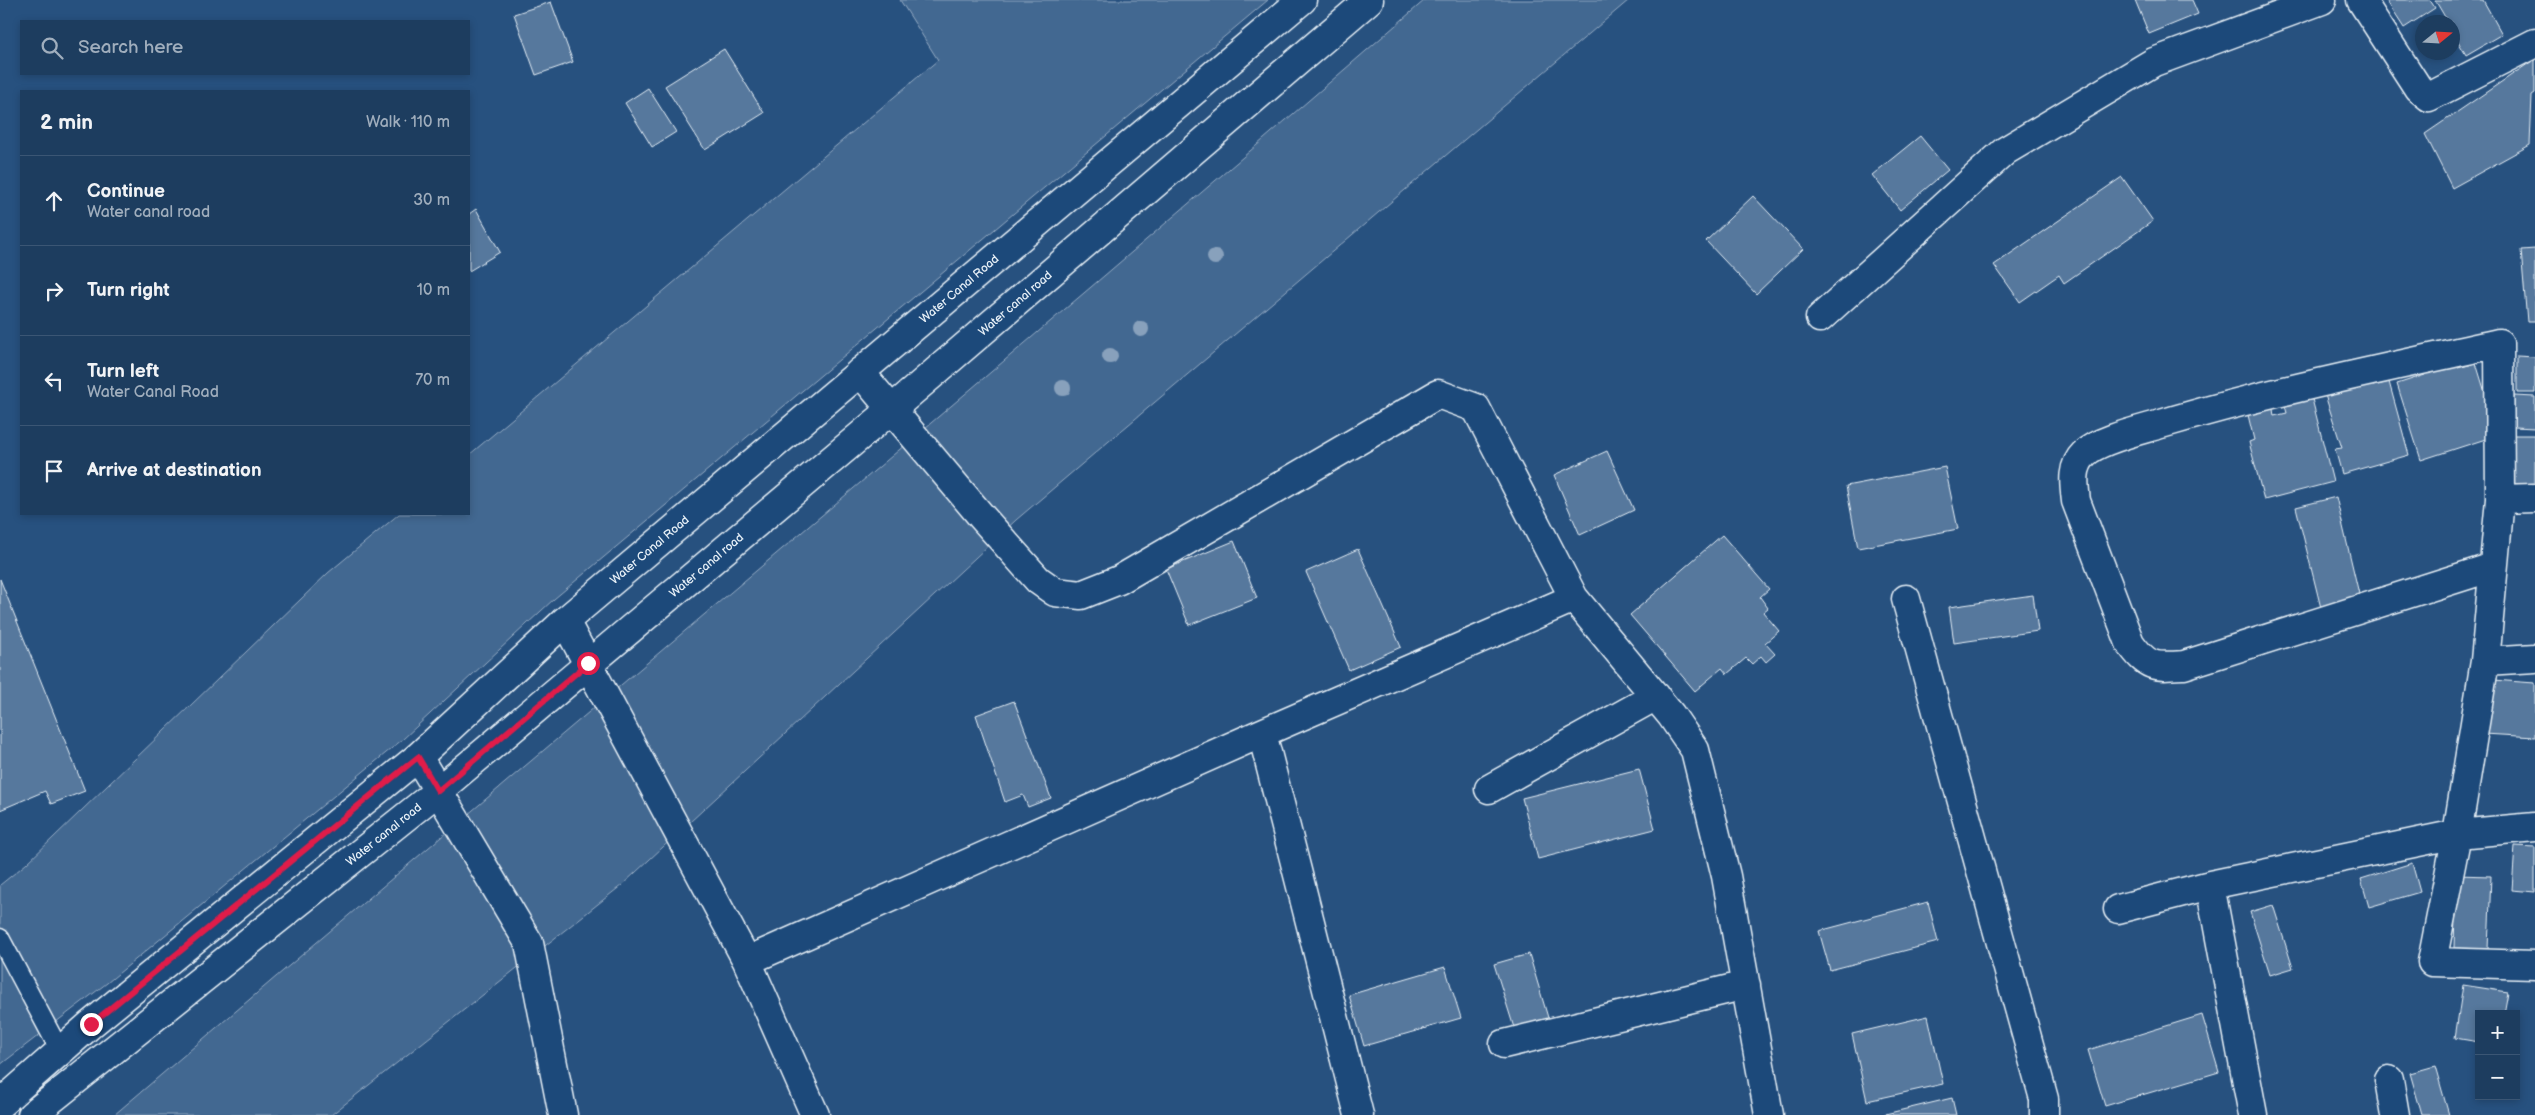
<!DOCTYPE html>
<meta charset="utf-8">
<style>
body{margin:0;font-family:"Balsamiq Sans",sans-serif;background:#254465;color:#f1f3f6}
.controls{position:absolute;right:15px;bottom:15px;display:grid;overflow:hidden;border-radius:0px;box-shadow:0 2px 8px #0003}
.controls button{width:45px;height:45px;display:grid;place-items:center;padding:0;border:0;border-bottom:1px solid #3b5674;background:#1d3d5f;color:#f1f3f6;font:25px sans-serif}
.compass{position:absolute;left:2415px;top:15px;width:45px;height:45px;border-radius:50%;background:#1d3d5f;box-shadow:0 2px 8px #0003;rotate:72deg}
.stop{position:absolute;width:15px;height:15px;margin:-11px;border:4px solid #e11d48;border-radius:50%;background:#fff}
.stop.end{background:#e11d48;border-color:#fff;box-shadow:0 1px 5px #0008}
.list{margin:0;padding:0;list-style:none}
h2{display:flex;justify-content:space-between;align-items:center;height:65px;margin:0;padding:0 20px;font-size:21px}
h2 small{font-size:16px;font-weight:400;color:#a0aebd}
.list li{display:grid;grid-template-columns:32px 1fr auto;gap:15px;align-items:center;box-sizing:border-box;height:90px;padding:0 20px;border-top:1px solid #3b5674}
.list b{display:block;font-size:19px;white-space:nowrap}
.list p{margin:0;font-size:16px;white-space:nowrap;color:#a0aebd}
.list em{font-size:16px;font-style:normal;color:#a0aebd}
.icon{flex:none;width:28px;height:28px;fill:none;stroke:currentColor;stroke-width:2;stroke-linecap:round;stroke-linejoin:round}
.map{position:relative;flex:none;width:2535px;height:1115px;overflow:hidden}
.search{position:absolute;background:#1d3d5f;box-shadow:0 2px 8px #0003;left:20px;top:20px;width:450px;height:55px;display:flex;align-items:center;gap:12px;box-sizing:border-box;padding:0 18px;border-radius:0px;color:#a0aebd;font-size:19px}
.panel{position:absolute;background:#1d3d5f;box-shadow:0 2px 8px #0003;left:20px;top:90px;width:450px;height:425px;border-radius:0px}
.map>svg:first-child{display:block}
.green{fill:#436891;stroke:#96acc4}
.building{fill:#57789d;stroke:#e8f1f8}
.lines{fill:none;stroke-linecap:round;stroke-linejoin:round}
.lane-casing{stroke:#e8f1f8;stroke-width:21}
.street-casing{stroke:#e8f1f8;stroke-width:31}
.secondary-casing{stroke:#e8f1f8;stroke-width:31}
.lane{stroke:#1f4a7a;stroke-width:18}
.street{stroke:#1f4a7a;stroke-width:28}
.secondary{stroke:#1f4a7a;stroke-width:28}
.tree{fill:#88a1bc}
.route{stroke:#e11d48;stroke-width:6}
.labels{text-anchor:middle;stroke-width:5;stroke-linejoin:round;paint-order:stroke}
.street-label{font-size:12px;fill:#e8f1f8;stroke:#1f4a7a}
</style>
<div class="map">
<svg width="2535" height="1115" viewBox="0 0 2535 1115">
<rect width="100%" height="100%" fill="#27517f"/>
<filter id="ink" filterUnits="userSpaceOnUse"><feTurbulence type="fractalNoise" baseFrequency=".02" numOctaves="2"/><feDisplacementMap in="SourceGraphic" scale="10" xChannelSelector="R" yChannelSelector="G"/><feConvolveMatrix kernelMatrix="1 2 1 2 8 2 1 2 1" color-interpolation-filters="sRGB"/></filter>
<g filter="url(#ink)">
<path class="green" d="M900,0H1268L554,599L403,739L107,983L0,1065V885L26,864L328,573L399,514H469V455L938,60Z
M1425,0H1629L1016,520L622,885L331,1115H114C550,742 992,376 1425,0Z"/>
<path class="building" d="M2135,0H2192L2198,14L2149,34Z
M2386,0H2430L2435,8L2404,28Z
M2435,0H2483L2502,34L2466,55L2452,31V22H2448Z
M551,2L573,62L536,75L514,14Z
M724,49L764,113L705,150L665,86Z
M2535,59V93L2532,95L2530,145L2452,188L2425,134Z
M648,88L676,132L652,147L625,103Z
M1920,136L1948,170L1900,210L1872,175Z
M2122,177L2153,221L2064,283L2059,275L2020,302L1994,265Z
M1753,196L1803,249L1756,294L1706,241Z
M476,209L500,252L469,271V214Z
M2535,249V322H2527L2521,250Z
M2517,356L2535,357V393H2517Z
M2456,359L2458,368L2476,363L2498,435L2421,460L2397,384L2425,375L2423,370Z
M2372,381L2373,386L2389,382L2409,455L2342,474L2335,449L2342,448L2325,395Z
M2514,396L2535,397V428L2514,427Z
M2312,399L2333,482L2264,500L2249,442L2254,440L2248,415L2273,409L2274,416L2287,413L2285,406Z
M2511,435H2535V490H2510Z
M1607,451L1634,510L1580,535L1554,475Z
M1945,467L1958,529L1858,548L1846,486Z
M2336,497L2360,598L2321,608L2296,507Z
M1722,535L1769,589L1760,597L1768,608L1763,612L1779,631L1765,643L1775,654L1766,662L1761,656L1752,664L1746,658L1727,674L1722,668L1695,691L1630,615Z
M1234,541L1257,598L1189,625L1166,569Z
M1358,549L1401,647L1349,670L1306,572Z
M0,579L85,791L51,804L45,791L0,810Z
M2033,595L2038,631L1954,643L1949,607Z
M2493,680L2535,683V737L2484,734Z
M1014,701L1051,798L1028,807L1023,795L1005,802L976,715Z
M1639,769L1655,829L1538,859L1522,798Z
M2515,846L2535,847V892L2512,890Z
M2412,863L2420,892L2369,907L2361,879Z
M2456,875L2491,876L2488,949L2454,948Z
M1928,902L1938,942L1830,970L1819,931Z
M2273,905L2293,968L2270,975L2250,912Z
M1529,954L1549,1021L1515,1031L1494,964Z
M1445,967L1461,1018L1364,1046L1349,995Z
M2463,985L2508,992L2504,1014H2479V1042L2455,1038Z
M2202,1015L2219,1072L2105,1106L2088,1050Z
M1928,1016L1943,1084L1867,1101L1852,1034Z
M2435,1066L2449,1115H2422L2410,1073Z
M1952,1098L1956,1115H1881Z"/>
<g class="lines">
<g class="lane-casing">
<path id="lane" d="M0,938L60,1051"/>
</g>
<g class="street-casing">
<path id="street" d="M2361,0L2418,88L2429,97L2535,43
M1820,318L2005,151L2154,62L2322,0
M860,372L982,517L1038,580L1055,592L1081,595L1119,580L1438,394L1476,408L1574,598L1671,715L1695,750L1726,876L1769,1115
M2500,499L2535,498
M2493,567L2184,665C2154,667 2148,668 2130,643L2076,501C2074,484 2071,467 2084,454C2098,440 2141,430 2161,424C2272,391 2386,368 2499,343L2500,499L2485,661L2457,834L2535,827
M1906,599L2044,1099V1115
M565,621L747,961L815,1115
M2485,661L2535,658
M1262,733L1359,1115
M418,757L529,943L563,1115
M1489,789L1656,696
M2210,885L2253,1115
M2118,909L2210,885L2457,834L2432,962L2535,965
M747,961L1262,733L1574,598
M1504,1044L1746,985
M2389,1080L2395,1115"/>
</g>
<g class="secondary-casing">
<g id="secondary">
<path id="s1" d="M0,1104L91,1024L418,757L565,621L1302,0"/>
<path id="s2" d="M32,1115L438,791L892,409L1369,0"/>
</g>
</g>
<use href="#lane" class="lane"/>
<use href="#street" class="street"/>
<use href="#secondary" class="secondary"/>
</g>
<g class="tree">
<circle cx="1215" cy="257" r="8"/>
<circle cx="1141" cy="329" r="8"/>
<circle cx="1110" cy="356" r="8"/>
<circle cx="1063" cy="388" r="8"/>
</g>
</g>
<g class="lines" filter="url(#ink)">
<path class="route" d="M91,1024L418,757L438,791L588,663"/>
</g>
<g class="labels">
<g class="street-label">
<text dy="4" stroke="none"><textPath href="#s1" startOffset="1259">Water Canal Road</textPath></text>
<text dy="4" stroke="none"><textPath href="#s2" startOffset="1275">Water canal road</textPath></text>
<text dy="4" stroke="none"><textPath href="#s1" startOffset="854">Water Canal Road</textPath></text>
<text dy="4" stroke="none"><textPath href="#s2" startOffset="870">Water canal road</textPath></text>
<text dy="4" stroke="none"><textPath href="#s2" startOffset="450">Water canal road</textPath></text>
</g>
</g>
</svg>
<div class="controls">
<button>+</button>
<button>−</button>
</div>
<svg class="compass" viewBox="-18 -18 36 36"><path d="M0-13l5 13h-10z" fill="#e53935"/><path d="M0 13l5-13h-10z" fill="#a0aebd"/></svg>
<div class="stop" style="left:588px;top:663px"></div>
<div class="stop end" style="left:91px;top:1024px"></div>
<div class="search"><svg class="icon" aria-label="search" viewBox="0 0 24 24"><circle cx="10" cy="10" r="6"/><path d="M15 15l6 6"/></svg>Search here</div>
<section class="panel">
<h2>2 min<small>Walk · 110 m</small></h2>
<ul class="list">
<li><svg class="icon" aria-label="ahead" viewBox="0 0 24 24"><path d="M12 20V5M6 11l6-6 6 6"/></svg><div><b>Continue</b><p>Water canal road</p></div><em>30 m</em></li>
<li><svg class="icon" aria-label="right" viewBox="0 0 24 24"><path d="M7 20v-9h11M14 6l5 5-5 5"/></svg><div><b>Turn right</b></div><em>10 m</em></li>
<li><svg class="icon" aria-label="left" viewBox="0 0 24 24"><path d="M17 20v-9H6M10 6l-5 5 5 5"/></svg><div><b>Turn left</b><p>Water Canal Road</p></div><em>70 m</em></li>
<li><svg class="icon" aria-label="arrive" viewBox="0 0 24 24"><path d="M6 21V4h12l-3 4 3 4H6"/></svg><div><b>Arrive at destination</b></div></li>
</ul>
</section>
</div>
